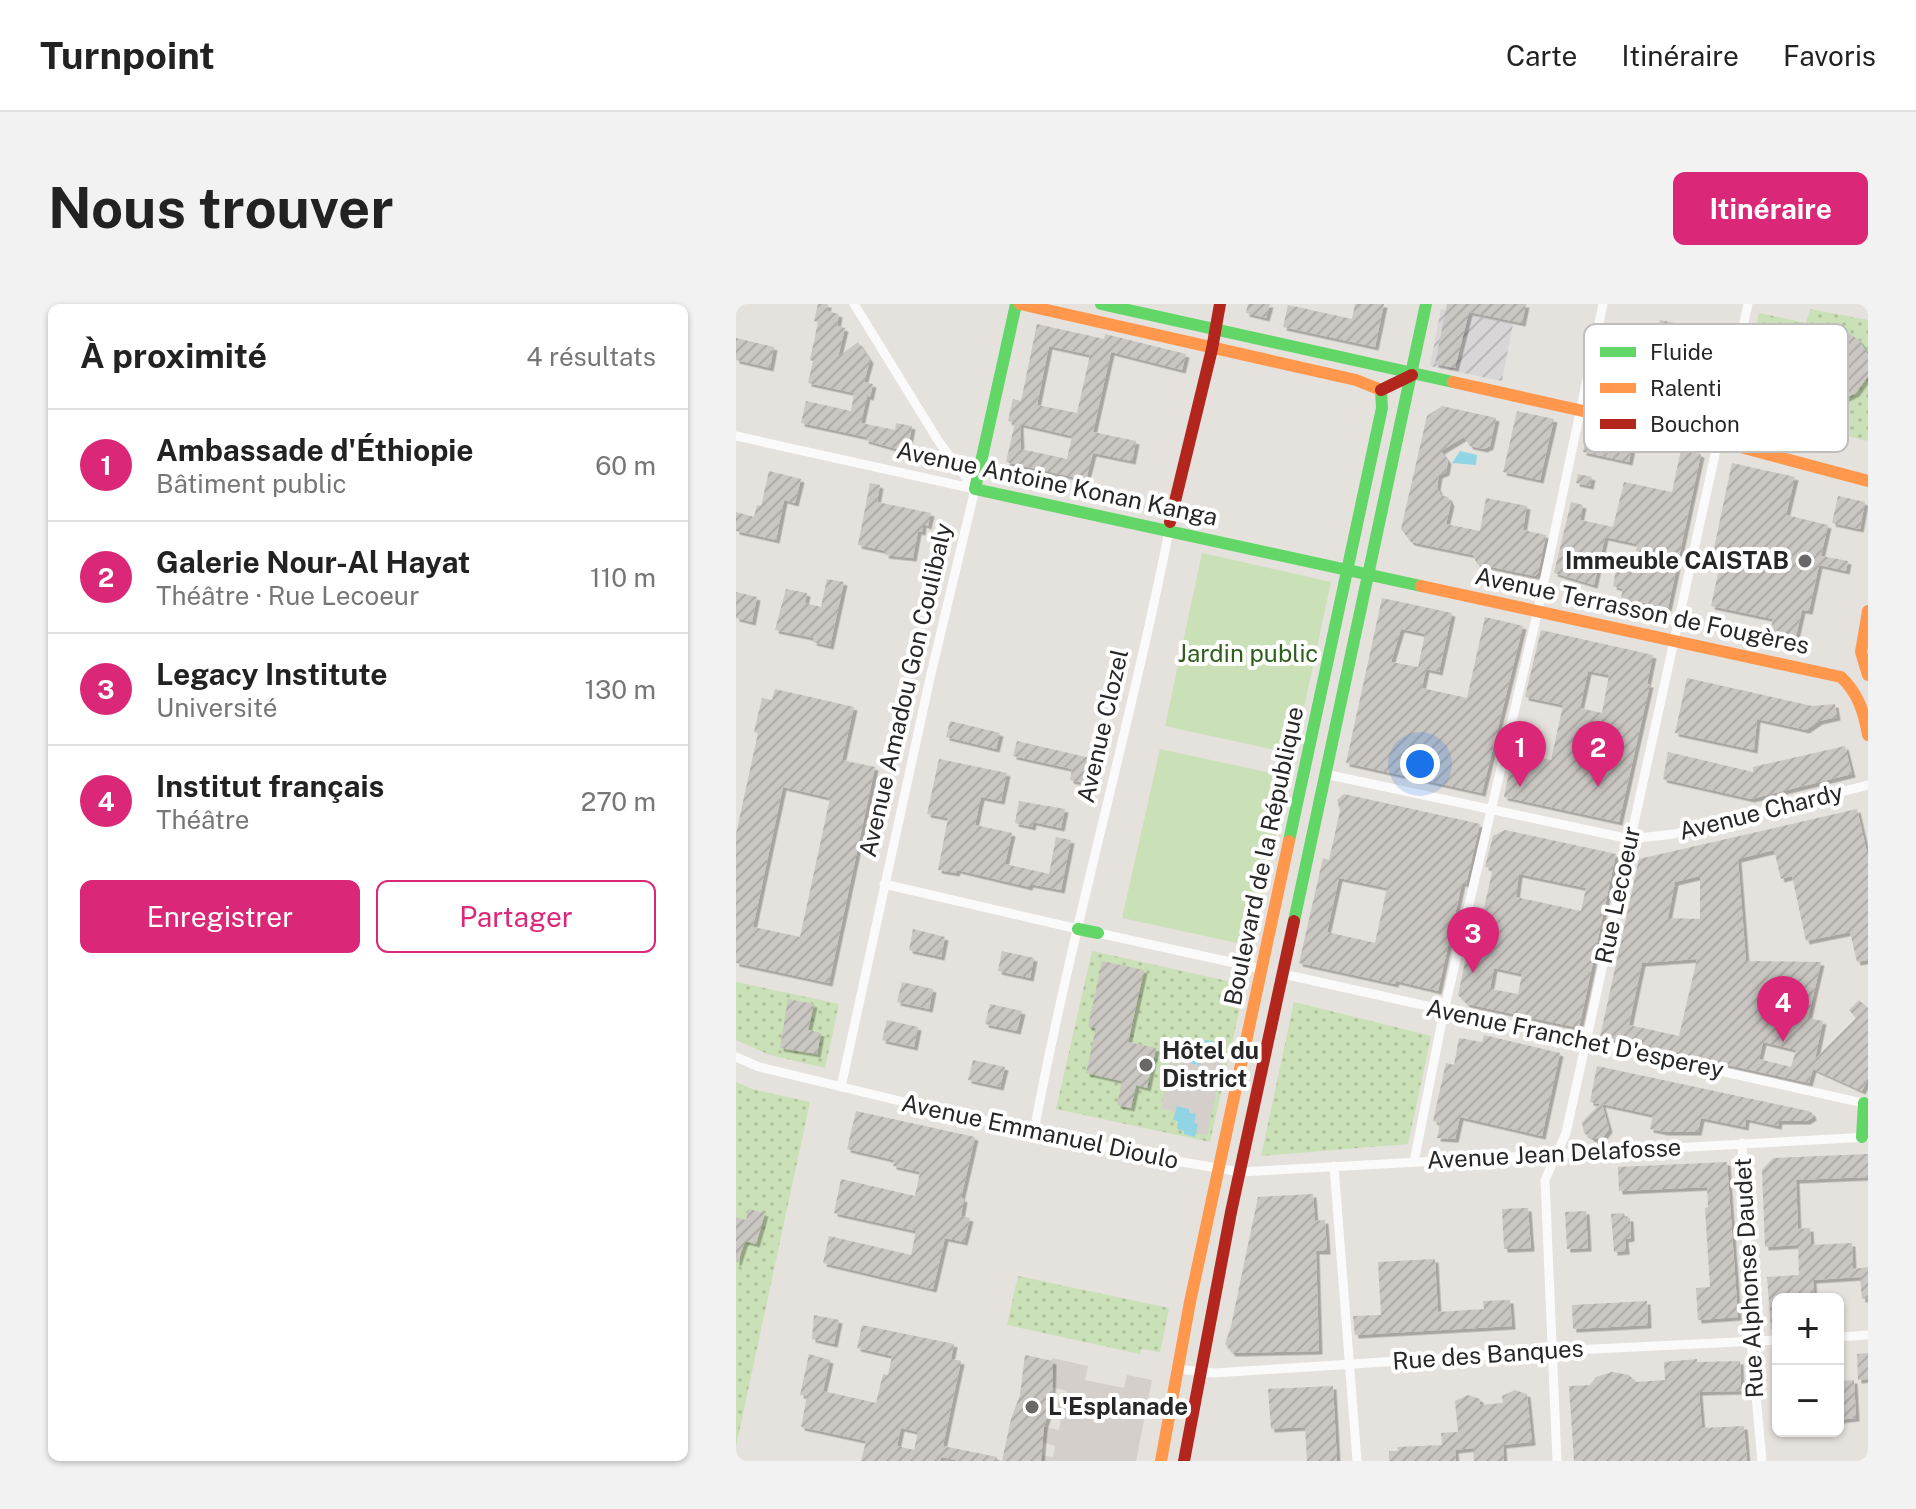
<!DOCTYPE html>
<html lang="fr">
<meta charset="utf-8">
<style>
body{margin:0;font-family:"Public Sans",sans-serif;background:#f2f2f2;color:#222}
.controls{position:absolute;right:24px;bottom:24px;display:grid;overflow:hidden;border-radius:12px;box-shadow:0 2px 6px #0004}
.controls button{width:72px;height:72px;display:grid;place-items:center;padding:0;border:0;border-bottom:2px solid #e0e0e0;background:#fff;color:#222;font:40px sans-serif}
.you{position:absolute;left:684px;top:460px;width:28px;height:28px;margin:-20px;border:6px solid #fff;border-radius:50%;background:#1a73e8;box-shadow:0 0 0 12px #1a73e833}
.badge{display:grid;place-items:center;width:52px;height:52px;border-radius:50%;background:#db2777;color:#fff;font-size:26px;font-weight:700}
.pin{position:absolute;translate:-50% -66px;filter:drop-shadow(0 2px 4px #0008)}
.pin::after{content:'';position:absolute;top:42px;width:28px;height:24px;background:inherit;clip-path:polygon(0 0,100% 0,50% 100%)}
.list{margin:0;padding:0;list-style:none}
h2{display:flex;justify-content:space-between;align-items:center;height:104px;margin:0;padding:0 32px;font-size:34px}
h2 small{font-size:26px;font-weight:400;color:#767676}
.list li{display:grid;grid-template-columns:52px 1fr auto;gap:24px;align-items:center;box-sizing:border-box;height:112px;padding:0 32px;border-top:2px solid #e0e0e0}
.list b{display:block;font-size:30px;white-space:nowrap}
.list p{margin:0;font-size:26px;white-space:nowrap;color:#767676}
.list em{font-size:26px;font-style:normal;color:#767676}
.actions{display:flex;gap:16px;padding:24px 32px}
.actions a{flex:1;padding:18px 0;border:2px solid #db2777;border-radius:12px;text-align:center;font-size:28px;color:#db2777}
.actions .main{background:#db2777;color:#fff}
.map{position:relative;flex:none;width:1132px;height:1157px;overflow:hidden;border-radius:12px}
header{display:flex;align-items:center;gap:48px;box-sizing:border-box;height:112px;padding:0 40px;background:#fff;border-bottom:2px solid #e0e0e0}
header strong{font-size:38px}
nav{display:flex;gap:44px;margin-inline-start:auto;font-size:28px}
.intro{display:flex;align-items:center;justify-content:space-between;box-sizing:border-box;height:192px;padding:0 48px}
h1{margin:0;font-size:56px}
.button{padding:20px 36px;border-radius:12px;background:#db2777;color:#fff;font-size:28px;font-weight:700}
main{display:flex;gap:48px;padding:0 48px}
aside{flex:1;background:#fff;border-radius:12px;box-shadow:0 2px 6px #0004}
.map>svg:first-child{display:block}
.industrial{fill:url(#industrial-furrows)}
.grass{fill:url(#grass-dots)}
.park{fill:#cae0b6}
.plaza{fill:#d4cfcb}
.water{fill:#91d4e5}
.building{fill:url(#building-hatch);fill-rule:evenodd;filter:url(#shadow)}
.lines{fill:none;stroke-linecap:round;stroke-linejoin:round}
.street{stroke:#fbfafa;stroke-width:9}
.fast{stroke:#63d668;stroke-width:12}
.slow{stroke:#ff974d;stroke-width:12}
.jam{stroke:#b3261e;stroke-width:12}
.poi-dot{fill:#6a6866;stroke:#fff;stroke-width:3}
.labels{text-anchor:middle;stroke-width:8;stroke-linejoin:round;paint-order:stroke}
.street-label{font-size:24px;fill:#272727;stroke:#fff}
.poi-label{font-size:24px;font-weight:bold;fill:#272727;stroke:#fff;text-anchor:start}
.park-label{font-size:24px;fill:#2d5f1b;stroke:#fff}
.key{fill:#fff;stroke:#bebebe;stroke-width:2}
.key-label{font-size:22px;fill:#272727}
</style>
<header>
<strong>Turnpoint</strong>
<nav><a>Carte</a><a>Itinéraire</a><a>Favoris</a></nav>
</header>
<div class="intro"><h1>Nous trouver</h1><a class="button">Itinéraire</a></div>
<main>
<aside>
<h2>À proximité<small>4 résultats</small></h2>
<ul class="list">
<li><span class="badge">1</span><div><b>Ambassade d'Éthiopie</b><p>Bâtiment public</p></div><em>60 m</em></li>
<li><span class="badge">2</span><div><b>Galerie Nour-Al Hayat</b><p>Théâtre · Rue Lecoeur</p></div><em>110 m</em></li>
<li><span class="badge">3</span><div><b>Legacy Institute</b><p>Université</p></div><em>130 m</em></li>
<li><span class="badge">4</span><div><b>Institut français</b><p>Théâtre</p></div><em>270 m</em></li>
</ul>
<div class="actions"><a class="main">Enregistrer</a><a>Partager</a></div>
</aside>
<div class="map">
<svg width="1132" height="1157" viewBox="0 0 1132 1157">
<defs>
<pattern id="industrial-furrows" width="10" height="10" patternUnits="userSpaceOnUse" patternTransform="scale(2)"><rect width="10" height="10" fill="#d9d6d8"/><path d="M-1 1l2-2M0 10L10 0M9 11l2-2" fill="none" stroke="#bab8b9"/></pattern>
<pattern id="grass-dots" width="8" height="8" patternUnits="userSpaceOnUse" patternTransform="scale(2)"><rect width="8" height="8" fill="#cae0b6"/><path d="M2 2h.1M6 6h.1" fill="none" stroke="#aec09c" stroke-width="1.8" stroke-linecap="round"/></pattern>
<pattern id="building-hatch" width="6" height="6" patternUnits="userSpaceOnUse" patternTransform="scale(2)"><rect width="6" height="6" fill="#cac7c3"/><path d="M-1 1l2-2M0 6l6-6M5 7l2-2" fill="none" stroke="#aeaba8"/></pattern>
<filter id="shadow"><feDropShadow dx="3.5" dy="3.5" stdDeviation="0" flood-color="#0004"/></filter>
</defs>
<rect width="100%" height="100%" fill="#e5e1dc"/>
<path class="industrial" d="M705,5L777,20L766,77L694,62Z"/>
<path class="grass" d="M1074,5L1132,16V137L1012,108L1010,117L999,107L1023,9L1070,19Z
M356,647L509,681L474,838L320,805Z
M0,678L103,700L89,764L34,751L0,736Z
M558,698L695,732L672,840L525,852Z
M0,778L16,785L74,798L0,1142Z
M282,972L433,1004L424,1048L405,1045L404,1050L271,1021Z"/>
<path class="park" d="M466,249L595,278L558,450L429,422Z
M424,445L553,473L515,642L386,614Z"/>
<path class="plaza" d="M481,734L491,736L471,831L460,829L462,820L458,819L452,809L441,802L439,808L425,804L436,749L451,753L450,758L465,757L477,750Z
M316,1054L352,1062L349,1076L388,1084L391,1071L416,1076L400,1157H305V1151L317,1153L319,1142L306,1138L308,1123L323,1126L325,1114L311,1110L316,1096L329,1099L331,1087L316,1083Z"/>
<path class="water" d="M724,147L741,151L740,161L716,159Z
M469,736L480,738L473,758L465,757L463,761L450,758L453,745L457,746L459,738L467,740Z
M441,802L453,805V809L460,810L458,819L462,820L459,833L448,830V827L441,825L442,817L437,816Z"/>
<path class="building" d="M82,0H92L91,7L103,10L101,22L109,24L102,53L122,38L134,56L128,78L137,80L134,93L131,92L125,119L159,126L160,119L176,122L171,148L129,136L130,133L65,119L70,97L115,107L118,89L72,79L77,57L74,56L82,18L78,17Z
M512,0H534L530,14L510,9Z
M619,0H648L639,43L547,23L552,1L616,15Z
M711,0H790L786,19L733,8L719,64L699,60Z
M924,16L988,29L980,70L943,63L938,85L919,81L924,59L915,57Z
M301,20L368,35L369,30L450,50L446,66L375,48L357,128L400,137L396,157L357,149L350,176L270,158L279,119L272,117L277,95L285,97ZM313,42L354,51L341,109L301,101ZM284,120L336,132L331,155L285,145Z
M1103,27L1114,30L1124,37L1132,51V72L1120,89L1110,94L1098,96L1086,93L1076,87L1065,67L1038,75L1047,35L1066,51L1071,41L1080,32L1091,28Z
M0,34L38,43L34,64L0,56Z
M706,102L760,114L754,142L748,145L734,142L728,133L705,147L712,157L710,168L703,171L701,183L705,191L712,193L715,199L710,220L744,227L750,194L791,202L787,226L810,231L802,269L799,272L741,260L737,251L675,238L665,225L691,112Z
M781,107L818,115L804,176L767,168Z
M851,129L897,138L893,158L847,148Z
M945,145L965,150L932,304L885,294L887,285L877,282L882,255L892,257L891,265L908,268L912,250L900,247L901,240L869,233L858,281L818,269L835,198L847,201L844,216L877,223L888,178L936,188Z
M996,159L1059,173L1050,211L1092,221L1085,252L1112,257L1110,267L1083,261L1073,307L1066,306L1060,332L1034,327L1037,315L975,302L983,265L974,263Z
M33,167L65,175L59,199L48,196L40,236L0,227V208L18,213L21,201L25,202Z
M842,170L856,173L854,182L840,179Z
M134,179L144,181L141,198L195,209L192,222L187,220L186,228L182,227L177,254L149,251L150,247L122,241Z
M1102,192L1129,198L1124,225L1096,219Z
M91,275L108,278L94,342L77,338L78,334L39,326L50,285L71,289L69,299L85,303Z
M0,288L21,293L16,318L0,314Z
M646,294L716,309L703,368L690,365L686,384L731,394L749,313L787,322L746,489L610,459ZM665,325L689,330L682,363L655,358Z
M805,326L917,351L911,380H914L883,518L768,493L777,447L815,456L827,401L789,393ZM852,367L873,371L866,409L844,404Z
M951,374L1076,402L1099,400L1101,413L1083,417L1070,426L1021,415L1018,446L939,429Z
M39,385L118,403L106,456L139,463L93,679L0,659V530L22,429L18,428L26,394L36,396ZM47,483L94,494L64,633L17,623Z
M214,417L264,429L260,445L210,433Z
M281,437L354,454L348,479L334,476L336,465L277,452Z
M1109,442L1116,470L1015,495L927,475L932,448L1017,468V463Z
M203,455L271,469L265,497L245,493L239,521L276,529L269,560L313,570L320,533L335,536L325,586L294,580L293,583L221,566L220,569L202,566L212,514L191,510Z
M608,490L744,520L730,580L726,579L702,687L660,677L659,680L563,659L587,554L593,556L604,507L601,496ZM603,574L651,584L639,639L591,628Z
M283,497L329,505L325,524L297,518L296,523L279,519Z
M1121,505L1132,553V656L1121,658L1114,628L1070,637L1056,572L1045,575L1038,546L1002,555L1010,657L1085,658L1072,714L1087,717L1079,755L1120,714L1113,706L1123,696L1132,704V774L1126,787L1077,765L1073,779L864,733L903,555ZM964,572V615L932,614L939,578ZM961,655L943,732L893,721L906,659ZM1027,738L1060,746L1055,763L1023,755Z
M769,526L880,550L843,724L731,700L722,691L730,653L734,654L745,603L748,604L757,564L749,563L757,532ZM783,570L850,584L845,607L780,593ZM758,664L786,670L782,690L754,685Z
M177,625L209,633L205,653L173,646Z
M266,647L298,654L294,674L262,667Z
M366,657L408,666L392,738L420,744L411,784L400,781L395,804L381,801L386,777L350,769L360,724L352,723Z
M166,678L197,685L193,705L161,698Z
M52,695L78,700L72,726L85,729L81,750L44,744Z
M254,700L286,707L281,727L249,720Z
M151,716L182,723L178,743L146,736Z
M748,731L824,749L806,832L724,813L719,835L701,834L704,819L697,817L710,759L718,761L723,734L746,738Z
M237,756L269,763L264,783L232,776Z
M861,762L1072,807L1076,809L1077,813L1071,817H1043L1042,822L1010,815L1009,823L965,814L962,828H929L914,825L917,811L866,800L873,825L867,833L857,835L848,829L846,818L864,800L854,798Z
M120,807L239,833L225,894L228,895L225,912L234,914L228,938L209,934L197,985L87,959L93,932L175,951L180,927L98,909L105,875L179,892L184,868L157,862L158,856L111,845Z
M1132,850V873L1060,876L1062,925L1074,924L1075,941L1116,939L1117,965L1132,963V994L1126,995L1124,973L1077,976L1078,995H1042V1025H1035L1031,973L1063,971L1062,941L1029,943L1026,866L1037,854Z
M991,858L1002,1013L962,1016L960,984L974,983L969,904L972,903L971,883L883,887L882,863Z
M577,890L579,917L589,916L591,947H580L583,1047L496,1049L489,1040L495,1022L522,893Z
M792,904L795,944L768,945L766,905Z
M13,905L29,909L20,940L9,937L2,958H0V913L10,916Z
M850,907L852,944L831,945L829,908Z
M888,909L889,914H894L895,934L889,935L890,947L878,948L875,910Z
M699,955L702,1008L748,1005L747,997L774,996L776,1022L619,1031L617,1012L645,1011L642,958Z
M911,997L912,1021L837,1025L836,1001Z
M78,1011L103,1016L98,1040L76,1035Z
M126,1021L218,1040L215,1055L225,1057L207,1142L261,1153V1157H224L205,1153L204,1157H125L130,1137L65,1123L71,1092L64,1091L73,1050L94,1056L87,1087L140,1099L147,1070L152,1071L156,1052L121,1044ZM165,1124L182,1128L178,1146L161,1142Z
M1132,1049V1075L1122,1076L1121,1050Z
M289,1051L317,1057L316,1096L308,1123L305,1157H266L275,1115L284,1091Z
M961,1055V1058L1004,1057L1005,1087L963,1088L966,1124L1008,1122L1011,1157H838L833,1082L854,1081L860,1073L876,1068L893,1071L900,1078L929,1076L928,1058Z
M1118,1076L1120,1114L1102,1116V1077Z
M597,1082L601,1157H571L569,1123L535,1125L532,1085Z
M779,1086L791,1090L796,1138L767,1141L768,1157H738L737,1144L719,1146L720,1157H653V1147H662L661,1143L706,1141L705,1129L722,1128L719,1097L732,1091L744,1095V1101L767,1099L766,1092Z"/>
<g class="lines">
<path class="street" d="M118,0L203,138L238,184
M0,132L239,185
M589,470L894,535L938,530L1132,481
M148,580L342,625
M362,629L526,665
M547,670L1132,800
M0,753L23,763L201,806L406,851L504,868L1132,833
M105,783L194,374L239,185
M298,827C336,624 394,425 434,222
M1006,839L1015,1037L1026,1157
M678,858L708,707L802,306L867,0
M598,862L621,1157
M1102,1033L1132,1031
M440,1065L478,1069L817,1047L1042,1036
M821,1157L809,876L830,829L1012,0"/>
<path class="fast" d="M280,0L239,185L685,282
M365,0L717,78
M553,537L646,104L645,86
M558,617L690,0
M342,625L362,629
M1126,833L1128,799"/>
<path class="slow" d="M284,0L620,76L645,86
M717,78L982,137L1132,177
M685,282L1105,373C1122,389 1128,408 1132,431
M1132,307L1125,348L1132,371
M425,1157L454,998L553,537"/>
<path class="jam" d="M645,86L676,71
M434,218L476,45L484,0
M448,1157L495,908L558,617"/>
</g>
<g class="poi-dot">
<circle cx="1069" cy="257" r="8"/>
<circle cx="410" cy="761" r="8"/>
<circle cx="296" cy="1103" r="8"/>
</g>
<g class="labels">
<g class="street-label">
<text transform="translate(321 180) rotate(12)" y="8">Avenue Antoine Konan Kanga</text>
<text transform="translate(906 307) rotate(12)" y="8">Avenue Terrasson de Fougères</text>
<text transform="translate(170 386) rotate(-77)" y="8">Avenue Amadou Gon Coulibaly</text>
<text transform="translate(367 422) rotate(-77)" y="8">Avenue Clozel</text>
<text transform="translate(1025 508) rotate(-14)" y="8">Avenue Chardy</text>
<text transform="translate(528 552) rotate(-78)" y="8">Boulevard de la République</text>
<text transform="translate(882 591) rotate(-78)" y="8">Rue Lecoeur</text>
<text transform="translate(839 735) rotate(12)" y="8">Avenue Franchet D'esperey</text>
<text transform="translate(304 828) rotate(12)" y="8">Avenue Emmanuel Dioulo</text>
<text transform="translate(818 850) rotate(-3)" y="8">Avenue Jean Delafosse</text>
<text transform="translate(1013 974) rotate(-93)" y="8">Rue Alphonse Daudet</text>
<text transform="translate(752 1051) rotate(-4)" y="8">Rue des Banques</text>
</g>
<g class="poi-label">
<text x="1053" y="265" text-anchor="end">Immeuble CAISTAB</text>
<text x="426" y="755">Hôtel du<tspan x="426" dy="28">District</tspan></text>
<text x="312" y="1111">L'Esplanade</text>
</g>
<g class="park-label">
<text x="512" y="358">Jardin public</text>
</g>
</g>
<rect x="848" y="20" width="264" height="128" rx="12" class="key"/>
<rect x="864" y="43" width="36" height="10" fill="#63d668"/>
<rect x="864" y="79" width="36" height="10" fill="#ff974d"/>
<rect x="864" y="115" width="36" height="10" fill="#b3261e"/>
<g class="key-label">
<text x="914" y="56">Fluide</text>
<text x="914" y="92">Ralenti</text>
<text x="914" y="128">Bouchon</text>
</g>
</svg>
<div class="controls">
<button>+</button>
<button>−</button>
</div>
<div class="you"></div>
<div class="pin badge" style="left:784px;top:483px">1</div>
<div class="pin badge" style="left:862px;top:483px">2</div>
<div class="pin badge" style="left:737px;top:669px">3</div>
<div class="pin badge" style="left:1047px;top:738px">4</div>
</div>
</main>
